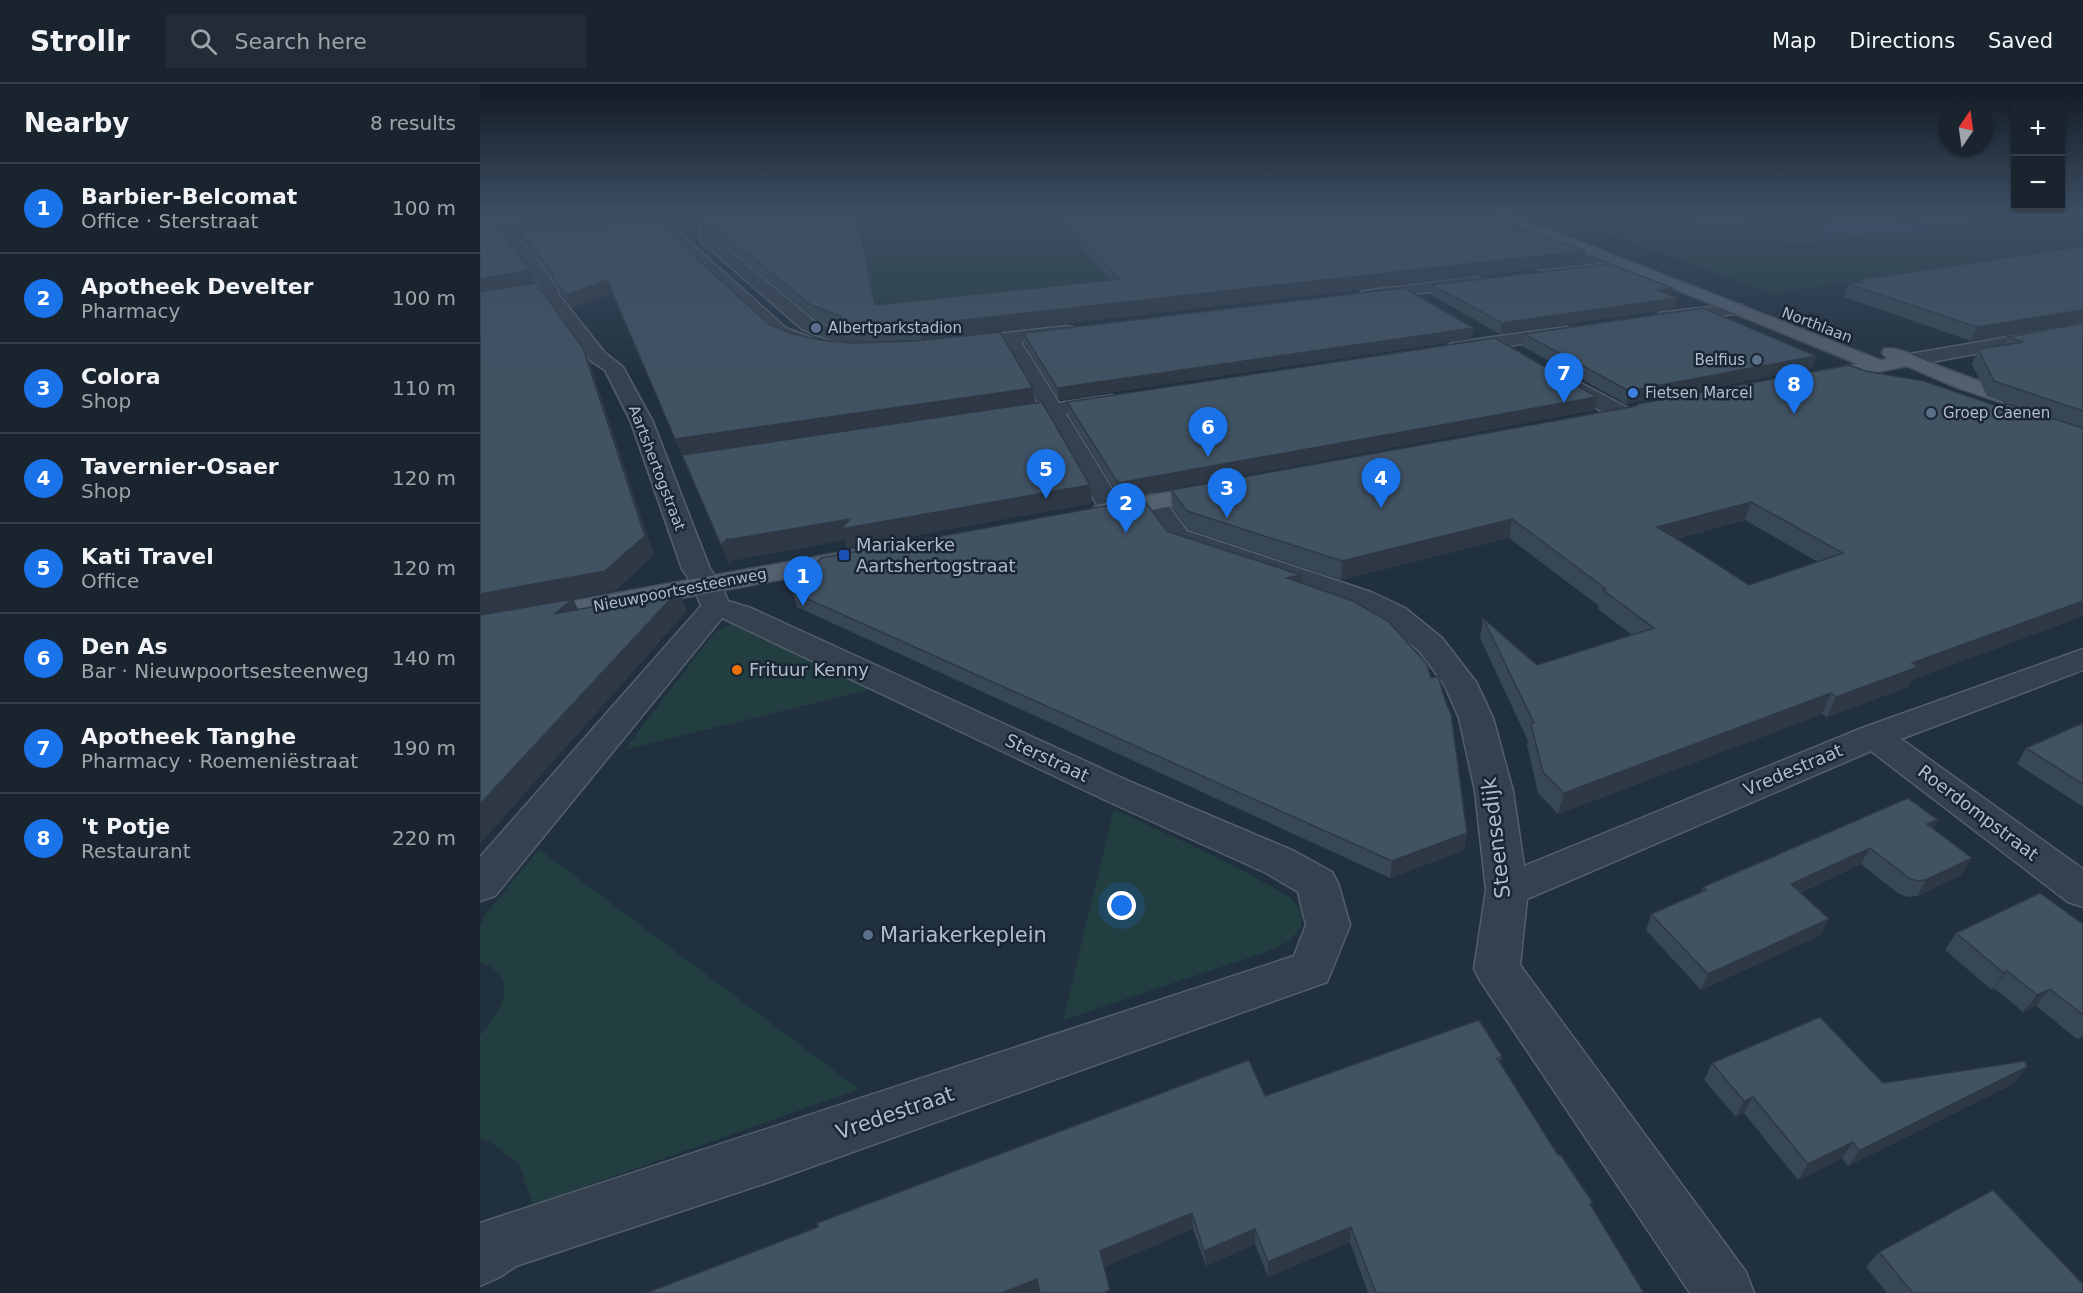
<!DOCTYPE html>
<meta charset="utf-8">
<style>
body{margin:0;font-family:"DejaVu Sans",sans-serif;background:#222c37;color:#f1f3f6}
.controls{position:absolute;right:18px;top:18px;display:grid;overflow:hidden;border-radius:0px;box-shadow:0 2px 4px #0004}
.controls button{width:54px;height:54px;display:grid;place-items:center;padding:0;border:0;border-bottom:2px solid #37414b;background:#19242f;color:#f1f3f6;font:30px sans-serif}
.compass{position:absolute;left:1459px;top:18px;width:54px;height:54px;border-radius:50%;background:#19242f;box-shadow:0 2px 4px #0004;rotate:13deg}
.you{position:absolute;left:642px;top:822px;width:21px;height:21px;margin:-15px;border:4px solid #fff;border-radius:50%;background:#1a73e8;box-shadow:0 0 0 9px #1a73e833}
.badge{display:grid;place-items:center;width:39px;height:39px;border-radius:50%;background:#1a73e8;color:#fff;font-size:20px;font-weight:700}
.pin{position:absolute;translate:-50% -50px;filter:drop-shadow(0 2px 3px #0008)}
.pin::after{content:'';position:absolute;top:32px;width:21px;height:18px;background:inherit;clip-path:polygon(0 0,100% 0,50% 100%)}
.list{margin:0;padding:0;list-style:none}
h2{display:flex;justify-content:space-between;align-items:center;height:78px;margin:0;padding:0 24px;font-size:26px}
h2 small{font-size:20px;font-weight:400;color:#9fa4aa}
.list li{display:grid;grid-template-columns:39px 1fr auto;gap:18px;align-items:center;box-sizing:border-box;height:90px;padding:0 24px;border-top:2px solid #37414b}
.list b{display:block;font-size:22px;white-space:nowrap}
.list p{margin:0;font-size:20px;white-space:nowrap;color:#9fa4aa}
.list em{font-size:20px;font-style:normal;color:#9fa4aa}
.icon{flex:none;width:33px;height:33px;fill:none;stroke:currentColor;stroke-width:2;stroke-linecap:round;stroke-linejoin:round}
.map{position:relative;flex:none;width:1603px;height:1209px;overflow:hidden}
header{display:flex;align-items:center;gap:36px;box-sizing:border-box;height:84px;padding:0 30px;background:#19242f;border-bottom:2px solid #37414b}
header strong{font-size:28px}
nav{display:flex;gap:33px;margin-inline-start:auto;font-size:21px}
.search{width:420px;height:54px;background:#222c37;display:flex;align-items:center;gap:15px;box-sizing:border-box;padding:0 21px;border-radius:0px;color:#9fa4aa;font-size:22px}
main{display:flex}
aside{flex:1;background:#19242f}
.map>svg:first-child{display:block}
.green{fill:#233e40}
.water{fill:#334c68}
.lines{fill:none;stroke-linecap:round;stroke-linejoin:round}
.minor-casing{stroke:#535f6d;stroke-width:3}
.major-casing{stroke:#414d5b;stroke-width:3}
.minor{fill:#35414f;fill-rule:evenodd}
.major{fill:#53606f;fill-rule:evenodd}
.wall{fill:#384755;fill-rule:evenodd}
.shaded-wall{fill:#2e3945}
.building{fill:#415263;stroke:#2e3945;stroke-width:1.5;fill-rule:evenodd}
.service-dot{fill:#5c6f8a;stroke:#1a2634;stroke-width:2}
.shop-dot{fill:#3f7fe0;stroke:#1a2634;stroke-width:2}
.transit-dot{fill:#1a4fb4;stroke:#1a2634;stroke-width:2}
.food-dot{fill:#e8710a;stroke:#1a2634;stroke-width:2}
.labels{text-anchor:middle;stroke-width:5;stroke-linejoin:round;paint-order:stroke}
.far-street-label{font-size:15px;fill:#b1bcca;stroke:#1a2634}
.far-poi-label{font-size:15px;fill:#b1bcca;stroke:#1a2634;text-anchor:start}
.poi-label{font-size:18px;fill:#b1bcca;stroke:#1a2634;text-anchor:start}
.street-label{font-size:18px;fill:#b1bcca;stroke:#1a2634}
.near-street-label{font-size:21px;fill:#b1bcca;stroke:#1a2634}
.near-poi-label{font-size:21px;fill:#b1bcca;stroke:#1a2634;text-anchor:start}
</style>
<header>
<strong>Strollr</strong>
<div class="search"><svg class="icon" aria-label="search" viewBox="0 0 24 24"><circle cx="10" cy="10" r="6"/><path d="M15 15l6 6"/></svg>Search here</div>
<nav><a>Map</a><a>Directions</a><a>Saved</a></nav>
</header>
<main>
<aside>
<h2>Nearby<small>8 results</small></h2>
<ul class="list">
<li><span class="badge">1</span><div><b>Barbier-Belcomat</b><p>Office · Sterstraat</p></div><em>100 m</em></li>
<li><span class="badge">2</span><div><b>Apotheek Develter</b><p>Pharmacy</p></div><em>100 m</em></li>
<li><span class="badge">3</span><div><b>Colora</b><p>Shop</p></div><em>110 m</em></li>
<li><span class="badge">4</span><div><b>Tavernier-Osaer</b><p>Shop</p></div><em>120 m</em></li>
<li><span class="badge">5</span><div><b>Kati Travel</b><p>Office</p></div><em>120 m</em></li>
<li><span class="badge">6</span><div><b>Den As</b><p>Bar · Nieuwpoortsesteenweg</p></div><em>140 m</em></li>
<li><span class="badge">7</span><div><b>Apotheek Tanghe</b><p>Pharmacy · Roemeniëstraat</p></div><em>190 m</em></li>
<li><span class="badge">8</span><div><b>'t Potje</b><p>Restaurant</p></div><em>220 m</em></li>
</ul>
</aside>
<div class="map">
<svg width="1603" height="1209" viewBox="0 0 1603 1209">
<rect width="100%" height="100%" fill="#21303f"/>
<path class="green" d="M511,129H621L714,218L382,253L335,240L231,153Z
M1071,129H1603V164L1291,209Z
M253,540L262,541L391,605L144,666L235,548Z
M634,725L753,781L811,814L822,828L821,842L810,857L789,867L583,936Z
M59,765L379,1005L53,1121L39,1080L9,1057L0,1054V951C13,937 33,911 20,891C16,885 6,881 0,877V841L5,831Z"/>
<path class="water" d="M1208,129H1261L1258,131L1263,136L1262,140C1245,143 1221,144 1207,132Z
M1352,129H1407L1408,134C1421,137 1445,141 1454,129H1477L1487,137L1484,140L1466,144L1419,149H1385L1368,154L1340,155L1333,158L1311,159L1296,153L1344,150V142Z"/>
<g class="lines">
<g class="minor-casing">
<path id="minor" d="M5,129H18L76,201L79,211L125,269L143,283L173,338L230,485L241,501L248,517L271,524L653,699L814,767L852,788L858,799L870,841L847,898L289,1098L36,1182L20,1193L0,1202V1139L814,872L826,841L818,808L786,789L627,717L242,534L15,812L0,817V773L221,522L213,501L202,485L151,338L125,286L111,277L63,211L62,204Z
M228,134L235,138L234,154L334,237C373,255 414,251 455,247L461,248L464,252L461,256L455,257L390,261L358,258L336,251L322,245L222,158L220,155L221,138Z
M193,140L198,141L202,151L306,244L337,256L340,260L337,264H325L294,252L187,152L186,144Z
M1130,170L1137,174L1135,177L1060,186L1053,182L1060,178Z
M995,193L1001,195L1003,198L1001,201L883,217L875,212L883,207Z
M1257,220L1263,221L1265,225L1263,229L1185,238L1179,237L1176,233L1179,229L1185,228Z
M1603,240V250L1430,282L1423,280L1421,276L1423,272L1430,270Z
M587,242L593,243L596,247L593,251L541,258L579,319L632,311L639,313L642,317L639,321L632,323L586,330L645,426L641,431L632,434L623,431L566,333L523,339L515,338L512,333L515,328L559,321L524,260L481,264L475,263L472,259L475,255L481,254Z
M1086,243L1092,244L1095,248L1092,252L977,270L970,268L968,264L970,260L977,258Z
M1078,287L1152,326L1155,331L1152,336L1144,337L1136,336L1071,297L1068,293L1071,289Z
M673,410L682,413L707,447L891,508L925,524L962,554L996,598L1013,634L1033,707L1044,782L1382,644L1603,565V586L1421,655L1603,785V823L1588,818L1391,667L1047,815L1040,881L1266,1188L1274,1209H1210L1001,898L994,885L1006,806L995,707L979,634L964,600L940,568L903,536L871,520L689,459L660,418L664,413Z"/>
</g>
<g class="major-casing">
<path id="major" d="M1009,129H1027L1400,276L1408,275L1402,269L1404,265C1418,262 1432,271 1444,276C1496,297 1549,315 1603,333V346L1478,304L1427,282L1338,300L1331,298L1328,294L1331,290L1378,280Z
M736,400L745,402L748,407L745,412L624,435L615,432L611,427L615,422L624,419Z
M379,465L389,467L393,473L389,479L0,552V534Z"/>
</g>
<use href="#minor" class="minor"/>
<use href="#major" class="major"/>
</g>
<path class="wall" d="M21,129H568L380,146L396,221L630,196L572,129H999L1049,149L1105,167L1103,180L442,256H365L362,246L335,235L236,153L232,141L233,135L229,132L220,137L36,149Z
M186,147L289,240L313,250L553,304L555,319L610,401L612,419L367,464L365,456L255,476L254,474L249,480L132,209L93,224L81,210L75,197L46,161L41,149Z
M1603,162V239L1491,257L1364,213L1368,200L1377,198L1378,196Z
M952,201L1193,204L1191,212L1197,214L1194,224L1020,250L951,211Z
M1603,239V532L1431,596L1428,603L1347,633L1342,630L1078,730L1058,709L1047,661L1048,657L1000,554L1003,534L1057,581L1152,551L1118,525L1119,522L1029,454L861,496L708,445L692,423L691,406L1385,287L1522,324L1524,319L1535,322L1507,312L1492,280L1498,265L1524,261L1528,253ZM1265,436L1338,478L1269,501L1196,455Z
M543,249L992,255L579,316L545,260Z
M1044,250L1336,272L1331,285L1146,320L1042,262Z
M1117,313L1115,326L640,414L589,331L587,318Z
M687,447L821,499L987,749L984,766L910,794L317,523L312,508Z
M1603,639V721L1602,722L1537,680L1546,664Z
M1453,745L1482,790L1437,812L1428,813L1419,810L1381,780L1320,809L1341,851L1221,906L1166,846L1171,830L1221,808L1223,803Z
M1603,840V952L1597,955L1556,922L1543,928L1514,904L1512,906L1465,866L1476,849Z
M1022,972L1020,979L1078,1071L1113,1119L1111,1122L1164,1209H888L870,1158L788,1193L775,1160L726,1182L713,1145L624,1183L785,1012Z
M1232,979L1403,999L1533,1000L1368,1082L1362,1074L1318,1096L1264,1029L1256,1033L1224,996Z
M1399,1168L1603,1209H1407L1386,1183Z"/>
<path class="shaded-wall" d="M155,129H228L229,132L220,137L36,149L31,137Z
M436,129H568L380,146L399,235L377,134Z
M1105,167L1103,180L442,256L439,241Z
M50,186L56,199L0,209V195Z
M127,196L132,209L93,224L87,211Z
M1193,204L1191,214L1177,206Z
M1197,214L1194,224L1020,250L1022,239Z
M1603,226V239L1491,257L1497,243Z
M994,244L992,255L579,316L577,304Z
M103,264L110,279L174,471L135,507L0,532V510Z
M1336,272L1331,285L1146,320L1149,307Z
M553,304L555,319L202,371L195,355Z
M1117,313L1115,326L640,414L638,399Z
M610,401L612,419L367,464L365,456L255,476L254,474L249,480L241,461L248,454L370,435Z
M1271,418L1265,436L1172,461L1177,443Z
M1032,435L1029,454L861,496L862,477Z
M821,491V506L807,494Z
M198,507L207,527L0,760V720Z
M93,515L103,535L74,530Z
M1603,517V532L1431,596L1428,603L1347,633L1356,613L1432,579Z
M1351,609L1342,630L1078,730L1084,709Z
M1458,736L1449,751L1447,740Z
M987,749L984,766L910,794L912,777Z
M1390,764L1381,780L1303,816L1311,800Z
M1492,774L1482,790L1437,812L1446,796Z
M1349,835L1341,851L1221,906L1228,890Z
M1527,887L1514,904L1512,906L1524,889Z
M1570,905L1556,922L1543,928L1557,911Z
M1547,983L1533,1000L1368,1082L1379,1067Z
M1273,1013L1264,1029L1256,1033L1264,1017Z
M1373,1058L1362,1074L1318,1096L1328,1080Z
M712,1129L713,1145L624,1183L620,1167Z
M871,1143L870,1158L788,1193V1178Z
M775,1145V1160L726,1182L724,1167Z
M557,1195L562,1209H522Z"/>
<path class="building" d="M0,129H6L50,186L0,195Z
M25,129H155L31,137Z
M233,129H436L377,134L395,221L639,195L580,129H999L1049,149L1052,148L1105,167L439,241H361L363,238L360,232L331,221L232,141Z
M181,139L186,147L289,240L313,250L341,256L371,259L435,257L520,248L553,304L195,355L127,196L87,211L75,197L72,187L41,149Z
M1603,162V226L1497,243L1368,200L1383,198L1378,196Z
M1129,180L1193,204L1177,206L1197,214L1022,239L952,201Z
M56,199L103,264L165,452L125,487L0,510V208Z
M924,204L994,244L577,304L543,249Z
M1223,224L1336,272L1149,307L1044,250Z
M1603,239V327L1514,297L1498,265L1543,258L1528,253Z
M1015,254L1117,313L638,399L587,318Z
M1369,281L1385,287L1444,297L1528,326L1524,319L1603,344V517L1432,579L1438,583L1356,613L1351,609L1084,709L1063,688L1051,640L1054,639L1003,534L1057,581L1174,544L1123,506L1126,505L1032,435L862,477L707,427L691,406L1156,322L1158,320ZM1271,418L1363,469L1269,501L1210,463L1177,443Z
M562,318L610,401L361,445L370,435L247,456L248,454L241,461L202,371Z
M663,415L687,447L821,491L807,494L873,517L908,537L947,580L951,594L958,592L966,619L971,629L987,749L912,777L312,508L341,474Z
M198,507L0,720V531L93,515L74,530Z
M1603,639V700L1546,664Z
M1428,714L1458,736L1447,740L1492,774L1446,796L1437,797L1429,794L1390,764L1311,800L1349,835L1228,890L1171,830L1226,806L1223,803Z
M1560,809L1603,840V931L1570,905L1557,911L1527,887L1524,889L1476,849Z
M1340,933L1403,999L1545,977L1547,983L1379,1067L1373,1058L1328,1080L1273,1013L1264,1017L1232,979Z
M999,936L1022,972L1017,974L1078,1071L1080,1070L1113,1119L1110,1120L1164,1209H896L871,1143L788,1178L775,1145L724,1167L712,1129L620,1167L630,1206L623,1209H560L557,1195L522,1209H166L338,1143L337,1139L769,976L785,1012Z
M1513,1106L1603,1200V1209H1433L1399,1168Z"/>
<linearGradient id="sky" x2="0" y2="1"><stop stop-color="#121a23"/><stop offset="0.43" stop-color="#3d4e63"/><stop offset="1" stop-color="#3d4e63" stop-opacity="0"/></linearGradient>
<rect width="1603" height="299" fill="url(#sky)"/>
<g class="service-dot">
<circle cx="336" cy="244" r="6"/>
<circle cx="1277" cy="276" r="6"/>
<circle cx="1451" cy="329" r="6"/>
<circle cx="388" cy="851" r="6"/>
</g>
<circle class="shop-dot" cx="1153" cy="309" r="6"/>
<rect class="transit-dot" x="358" y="465" width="12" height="12" rx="3"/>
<circle class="food-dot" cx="257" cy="586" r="6"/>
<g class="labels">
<g class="far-street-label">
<text transform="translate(1337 241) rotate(21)" y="5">Northlaan</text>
<text transform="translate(177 384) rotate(69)" y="5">Aartshertogstraat</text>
<text transform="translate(200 506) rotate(-11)" y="5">Nieuwpoortsesteenweg</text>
</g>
<g class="far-poi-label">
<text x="348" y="249">Albertparkstadion</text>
<text x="1265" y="281" text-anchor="end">Belfius</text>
<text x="1165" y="314">Fietsen Marcel</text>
<text x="1463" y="334">Groep Caenen</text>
</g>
<g class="poi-label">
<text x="376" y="467">Mariakerke<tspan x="376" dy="21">Aartshertogstraat</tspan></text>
<text x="269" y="592">Frituur Kenny</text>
</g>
<g class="street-label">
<text transform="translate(567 674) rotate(25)" y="6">Sterstraat</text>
<text transform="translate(1313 686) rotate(-23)" y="6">Vredestraat</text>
<text transform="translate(1498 729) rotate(37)" y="6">Roerdompstraat</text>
</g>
<g class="near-street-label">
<text transform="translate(1016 754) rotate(-97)" y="7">Steensedijk</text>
<text transform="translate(415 1029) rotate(-19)" y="7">Vredestraat</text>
</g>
<g class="near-poi-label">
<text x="400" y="858">Mariakerkeplein</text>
</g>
</g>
</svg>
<div class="controls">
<button>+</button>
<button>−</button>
</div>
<svg class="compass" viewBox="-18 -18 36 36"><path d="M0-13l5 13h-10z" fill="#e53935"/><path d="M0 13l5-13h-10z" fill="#9fa4aa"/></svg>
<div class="you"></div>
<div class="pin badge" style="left:323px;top:522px">1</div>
<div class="pin badge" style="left:646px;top:449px">2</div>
<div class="pin badge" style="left:747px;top:434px">3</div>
<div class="pin badge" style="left:901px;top:424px">4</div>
<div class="pin badge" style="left:566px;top:415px">5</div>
<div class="pin badge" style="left:728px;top:373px">6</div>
<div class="pin badge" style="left:1084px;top:319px">7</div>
<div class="pin badge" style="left:1314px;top:330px">8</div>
</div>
</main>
